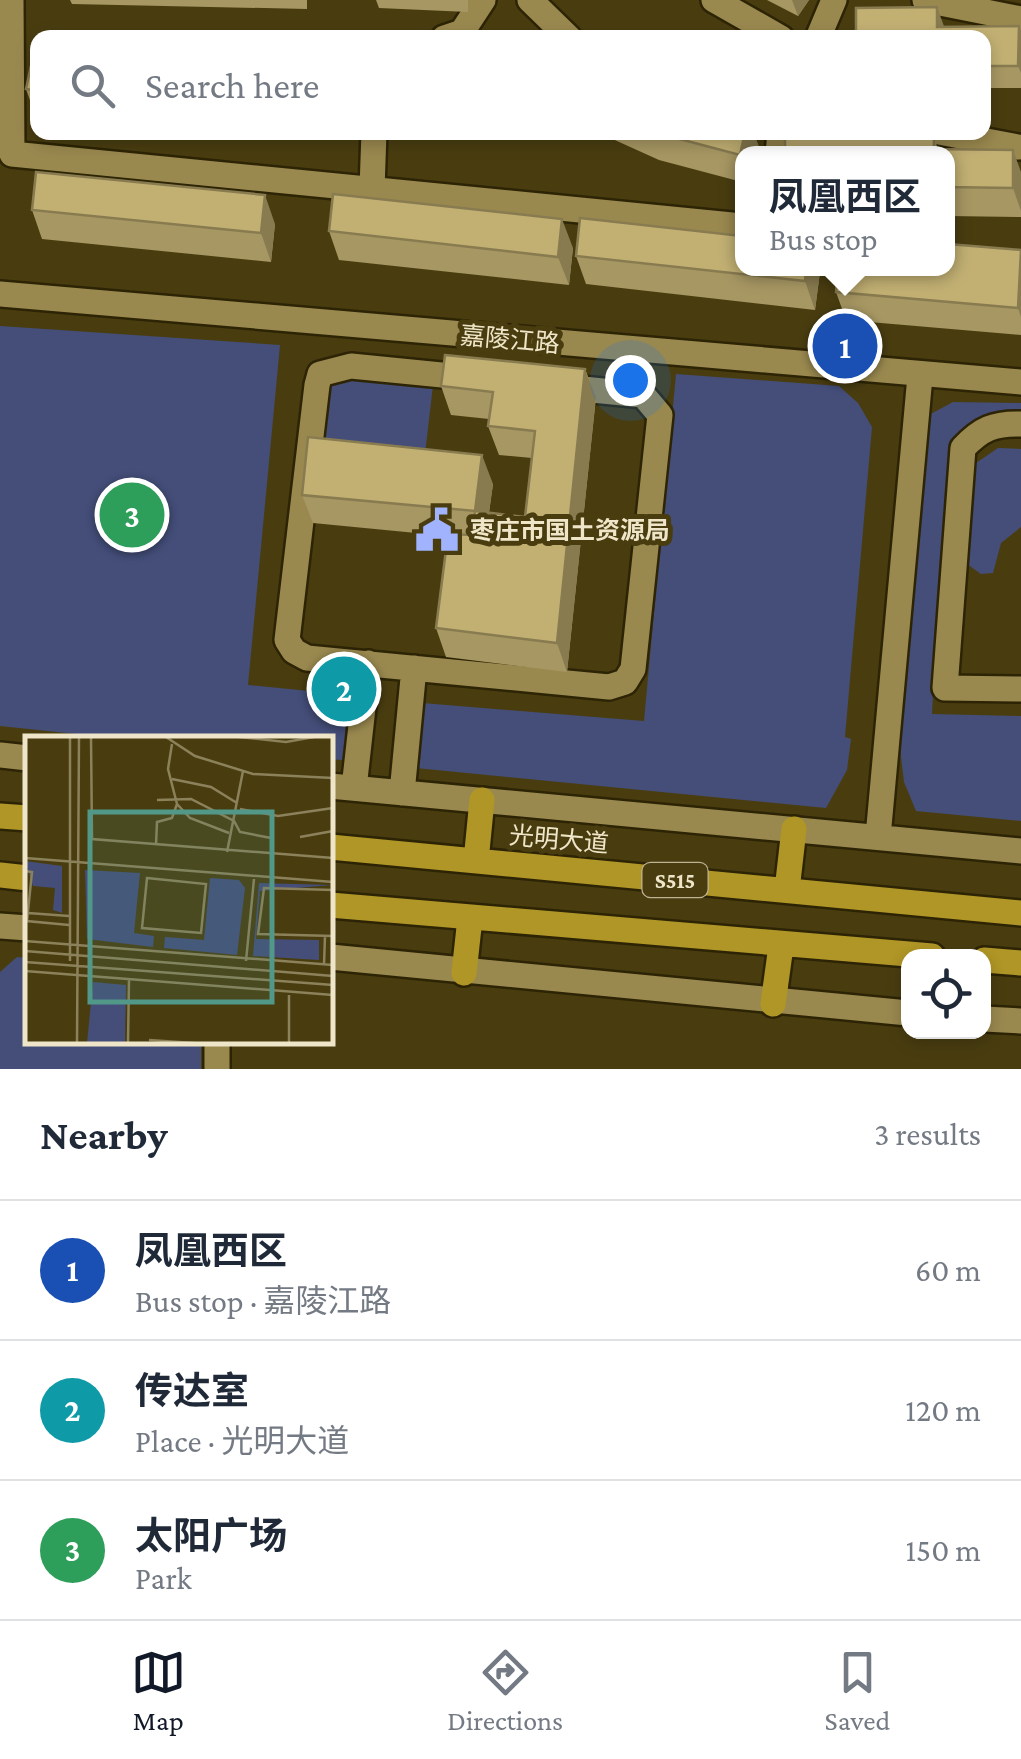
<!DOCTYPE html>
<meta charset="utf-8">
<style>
body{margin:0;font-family:"Crimson Pro","Noto Sans SC",serif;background:#f2f2f3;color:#1f2937}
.controls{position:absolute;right:30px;bottom:30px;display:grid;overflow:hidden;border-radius:20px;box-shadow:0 5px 15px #0003}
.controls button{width:90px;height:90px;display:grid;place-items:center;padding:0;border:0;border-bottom:2px solid #e0e1e3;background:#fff;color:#1f2937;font:50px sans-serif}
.you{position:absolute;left:630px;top:380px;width:35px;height:35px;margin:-25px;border:8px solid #fff;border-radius:50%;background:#1a73e8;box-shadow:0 0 0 15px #1a73e833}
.badge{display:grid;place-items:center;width:65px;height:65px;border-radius:50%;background:#111827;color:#fff;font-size:32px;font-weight:700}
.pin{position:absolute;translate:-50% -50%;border:5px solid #fff;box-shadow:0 2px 10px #0006}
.popup{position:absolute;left:735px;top:146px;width:220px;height:130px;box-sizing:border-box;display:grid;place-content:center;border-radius:20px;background:#fff;filter:drop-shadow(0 2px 8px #0005);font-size:32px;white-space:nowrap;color:#747a83}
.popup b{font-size:38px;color:#1f2937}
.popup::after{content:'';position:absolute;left:50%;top:100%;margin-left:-20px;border:20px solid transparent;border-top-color:#fff}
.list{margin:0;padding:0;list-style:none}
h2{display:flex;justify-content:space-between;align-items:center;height:130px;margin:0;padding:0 40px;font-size:42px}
h2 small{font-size:32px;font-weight:400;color:#747a83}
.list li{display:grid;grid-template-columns:65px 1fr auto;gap:30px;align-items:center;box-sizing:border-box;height:140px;padding:0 40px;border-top:2px solid #e0e1e3}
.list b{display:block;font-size:38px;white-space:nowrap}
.list p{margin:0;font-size:32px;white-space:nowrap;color:#747a83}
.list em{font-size:32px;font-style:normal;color:#747a83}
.icon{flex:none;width:55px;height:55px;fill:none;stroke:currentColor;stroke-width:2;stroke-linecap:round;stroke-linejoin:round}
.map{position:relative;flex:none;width:1021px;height:1069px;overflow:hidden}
.search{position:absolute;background:#fff;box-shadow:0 5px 15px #0003;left:30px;right:30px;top:30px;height:110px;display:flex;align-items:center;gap:25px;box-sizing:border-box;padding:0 35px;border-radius:20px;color:#747a83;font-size:38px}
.sheet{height:550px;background:#fff}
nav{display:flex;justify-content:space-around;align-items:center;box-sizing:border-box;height:140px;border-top:2px solid #e0e1e3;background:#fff;font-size:28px;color:#747a83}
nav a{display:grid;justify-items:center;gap:5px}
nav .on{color:#111827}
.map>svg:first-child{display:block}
.green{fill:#444e79}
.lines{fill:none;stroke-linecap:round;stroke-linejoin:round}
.minor-casing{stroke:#2d2405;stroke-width:30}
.tertiary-casing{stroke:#2d2405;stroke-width:30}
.primary-casing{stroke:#2d2405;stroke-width:30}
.minor{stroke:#9a894f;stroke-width:25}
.tertiary{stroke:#9a894f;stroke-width:25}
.primary{stroke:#b09626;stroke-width:25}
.wall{fill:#a79763}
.shaded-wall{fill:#887b50}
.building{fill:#c2b073;stroke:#887b50;stroke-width:2.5}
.labels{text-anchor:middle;stroke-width:10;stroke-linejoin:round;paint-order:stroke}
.shield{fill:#493d10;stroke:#bdb392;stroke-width:2.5}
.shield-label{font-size:22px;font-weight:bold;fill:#efe6c9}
.street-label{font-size:25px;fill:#efe6c9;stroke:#493d10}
.poi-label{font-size:25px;font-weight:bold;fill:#efe6c9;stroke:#493d10;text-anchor:start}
.inset-road{fill:none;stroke:#8b815a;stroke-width:2.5}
.view{fill:#529889;fill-opacity:0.15;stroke:#529889;stroke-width:5}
.inset-edge{fill:none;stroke:#efe6c9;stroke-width:5}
</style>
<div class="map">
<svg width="1021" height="1069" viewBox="0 0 1021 1069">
<rect width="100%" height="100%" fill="#493d10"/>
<path class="green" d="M0,326L280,345L248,685L359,696L353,761L330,759V739H124L0,726Z
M676,374L839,386L858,403L872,427L845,737L851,739L847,770L826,808L416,768L422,703L644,721Z
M355,377L433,385L424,463L323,451L331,385Z
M953,402L1021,403V416L975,421L954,443L938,589L932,714L1021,716V821L916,811L904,782L896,715L927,416Z
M998,448L1021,449V527L1001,543L993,573L981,574L967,564L976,463Z
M17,957L27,958L28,1042H201V1069H0V972Z"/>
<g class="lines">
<g class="minor-casing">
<path id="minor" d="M11,0L12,154L742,226
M530,0L569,38
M714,0L781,38
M925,0L1021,19
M444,38L462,32L483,0
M818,38L834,0
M939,132L1018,147
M778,154L780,132
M372,189L374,132
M351,366L643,395L660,415L633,669L625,682L609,687L307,658L294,651L287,640L317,385L320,374Z
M1021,424C994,423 981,429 963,448L945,688L1021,689
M0,755L28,758
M330,786L1021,851
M354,788L368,663
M402,793L414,668
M878,837L920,376
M0,926L28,928
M330,957L908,1013
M984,1019L1021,1021
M217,1069V1042"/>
</g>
<g class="tertiary-casing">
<path id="tertiary" d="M0,294L1021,382"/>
</g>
<g class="primary-casing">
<path id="primary" d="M0,816L28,818
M330,847L1021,913
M476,861L482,800
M0,875L28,878
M787,890L794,829
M330,905L932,956
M984,960L1021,963
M464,973L470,918
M773,1004L781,946"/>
</g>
<use href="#minor" class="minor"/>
<use href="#tertiary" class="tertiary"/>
<use href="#primary" class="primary"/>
</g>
<path class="wall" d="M70,0H307V9L72,4Z
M376,0H468V12L379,8Z
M767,0H809L798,16Z
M1019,26L1021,31V88H984V38L945,27Z
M38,52V117H36L26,89Z
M597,132H753L759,147L742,154V182L659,160Z
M864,137L934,138L938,149L1021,172V217L948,216V154Z
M32,210L275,224L271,262L42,239Z
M329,231L573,248L569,285L339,260Z
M1021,250V335L846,320L836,292Z
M576,256L820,272L815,310L586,284Z
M585,369L596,397L567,672L446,657L436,628L447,536L313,523L302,495L493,484L489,513L525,517L532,458L499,455L488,426L489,419L451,415L441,386Z
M326,674L356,688L359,696L337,694L328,682Z"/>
<path class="shaded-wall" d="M792,0H809L798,16Z
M937,7L945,29L937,27Z
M1019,26L1021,31V73L1018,66Z
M745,132H753L759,147L757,154H742V163L740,155Z
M1013,150L1021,172V211L1013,188Z
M265,195L275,224L271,262L261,233Z
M562,219L573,248L569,285L558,257Z
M806,268H818L820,272L815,310L805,281Z
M1021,269V317L1018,308Z
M585,369L596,397L567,672L557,643Z
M482,455L493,484L485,540L475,511Z"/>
<path class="building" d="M937,7V27L1019,26L1018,66H984V38H856V8Z
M34,52H38V91L26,89Z
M653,132H745L740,155Z
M785,132H860V137L934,138V149L1013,150V188L948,187V154H785Z
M36,172L265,195L261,233L32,210Z
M333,194L562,219L558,257L329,231Z
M580,218L742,236V268H806L805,281L576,256Z
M948,244L1021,250L1018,308L836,292L838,268H948Z
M445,355L585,369L557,643L436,628L448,534L472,535L475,511L525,517L535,431L488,426L493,392L441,386Z
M308,437L482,455L475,511L302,495Z
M326,674L347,676L356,688L334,686Z"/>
<defs>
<g id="civic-bare" transform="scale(3.45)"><path d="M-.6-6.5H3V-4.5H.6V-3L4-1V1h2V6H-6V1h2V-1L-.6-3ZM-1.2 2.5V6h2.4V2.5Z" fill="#a1b3fd" stroke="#493d10" stroke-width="2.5" paint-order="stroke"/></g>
</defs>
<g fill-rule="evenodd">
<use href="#civic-bare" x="437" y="530"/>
</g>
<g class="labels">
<rect class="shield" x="642.5" y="863" width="65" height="34" rx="8"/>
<g class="shield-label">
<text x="675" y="888">S515</text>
</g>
<g class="street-label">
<text transform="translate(510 339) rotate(5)" y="9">嘉陵江路</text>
<text transform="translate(559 839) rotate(5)" y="9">光明大道</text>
</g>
<g class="poi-label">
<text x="470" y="539">枣庄市国土资源局</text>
</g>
</g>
<g transform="translate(25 736)">
<rect width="308" height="308" fill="#493d10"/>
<path d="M0,125L37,130V177L28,174L30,152L8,150ZM60,134L115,137L109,197L129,200L128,211L62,203ZM185,142L214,144L220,152L212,219L139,212L140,201L179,204ZM234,147L307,149L235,155L231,203L294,204V224L228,220ZM68,246L101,249L100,307H62Z" fill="#444e79"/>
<path class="inset-road" d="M66,1L67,103L308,122M141,1L170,20L228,38L308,42M214,1L261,6L289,1M147,8L143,33L152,68L165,82L204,97M147,43L186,51L212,67M132,64L166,63L209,85L215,96L246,102M215,73L253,80L308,72M275,101L308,95M131,109L132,86L147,82L152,68M202,116L218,35M0,122L308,146M0,135L7,136L2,185L44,189M122,142L181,148L176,197L117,192ZM308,154L239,152L233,198L308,200M3,177L44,180M0,205L308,229M0,215L308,240M45,225V1M221,225L229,143M0,226L308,249M299,229L300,199M0,235L308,259M124,304L169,307M52,307L54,1M103,307L104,244M264,307V259"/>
<path class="view" d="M65,76H247V266H65Z"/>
<rect width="308" height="308" class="inset-edge"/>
</g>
</svg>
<div class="controls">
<button><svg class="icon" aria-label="locate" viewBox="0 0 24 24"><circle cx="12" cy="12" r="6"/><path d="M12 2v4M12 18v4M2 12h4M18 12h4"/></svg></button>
</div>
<div class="you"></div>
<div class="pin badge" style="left:845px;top:346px;background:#1a4fb4">1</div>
<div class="popup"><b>凤凰西区</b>Bus stop</div>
<div class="pin badge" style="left:344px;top:689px;background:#0f9aa8">2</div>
<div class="pin badge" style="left:132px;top:515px;background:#2e9e5b">3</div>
<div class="search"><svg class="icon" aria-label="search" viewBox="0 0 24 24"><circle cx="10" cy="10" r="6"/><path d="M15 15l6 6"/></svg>Search here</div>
</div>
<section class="sheet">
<h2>Nearby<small>3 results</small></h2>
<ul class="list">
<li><span class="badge" style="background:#1a4fb4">1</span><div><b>凤凰西区</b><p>Bus stop · 嘉陵江路</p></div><em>60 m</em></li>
<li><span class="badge" style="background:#0f9aa8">2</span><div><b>传达室</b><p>Place · 光明大道</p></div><em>120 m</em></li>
<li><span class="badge" style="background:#2e9e5b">3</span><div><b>太阳广场</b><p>Park</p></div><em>150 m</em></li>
</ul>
</section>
<nav>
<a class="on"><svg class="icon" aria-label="map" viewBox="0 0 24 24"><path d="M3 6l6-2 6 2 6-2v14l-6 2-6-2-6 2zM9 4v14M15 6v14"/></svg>Map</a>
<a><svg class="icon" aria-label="directions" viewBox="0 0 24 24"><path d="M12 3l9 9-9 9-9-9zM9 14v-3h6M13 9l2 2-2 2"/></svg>Directions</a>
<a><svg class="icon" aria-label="saved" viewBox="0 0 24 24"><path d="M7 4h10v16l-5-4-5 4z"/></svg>Saved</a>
</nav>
